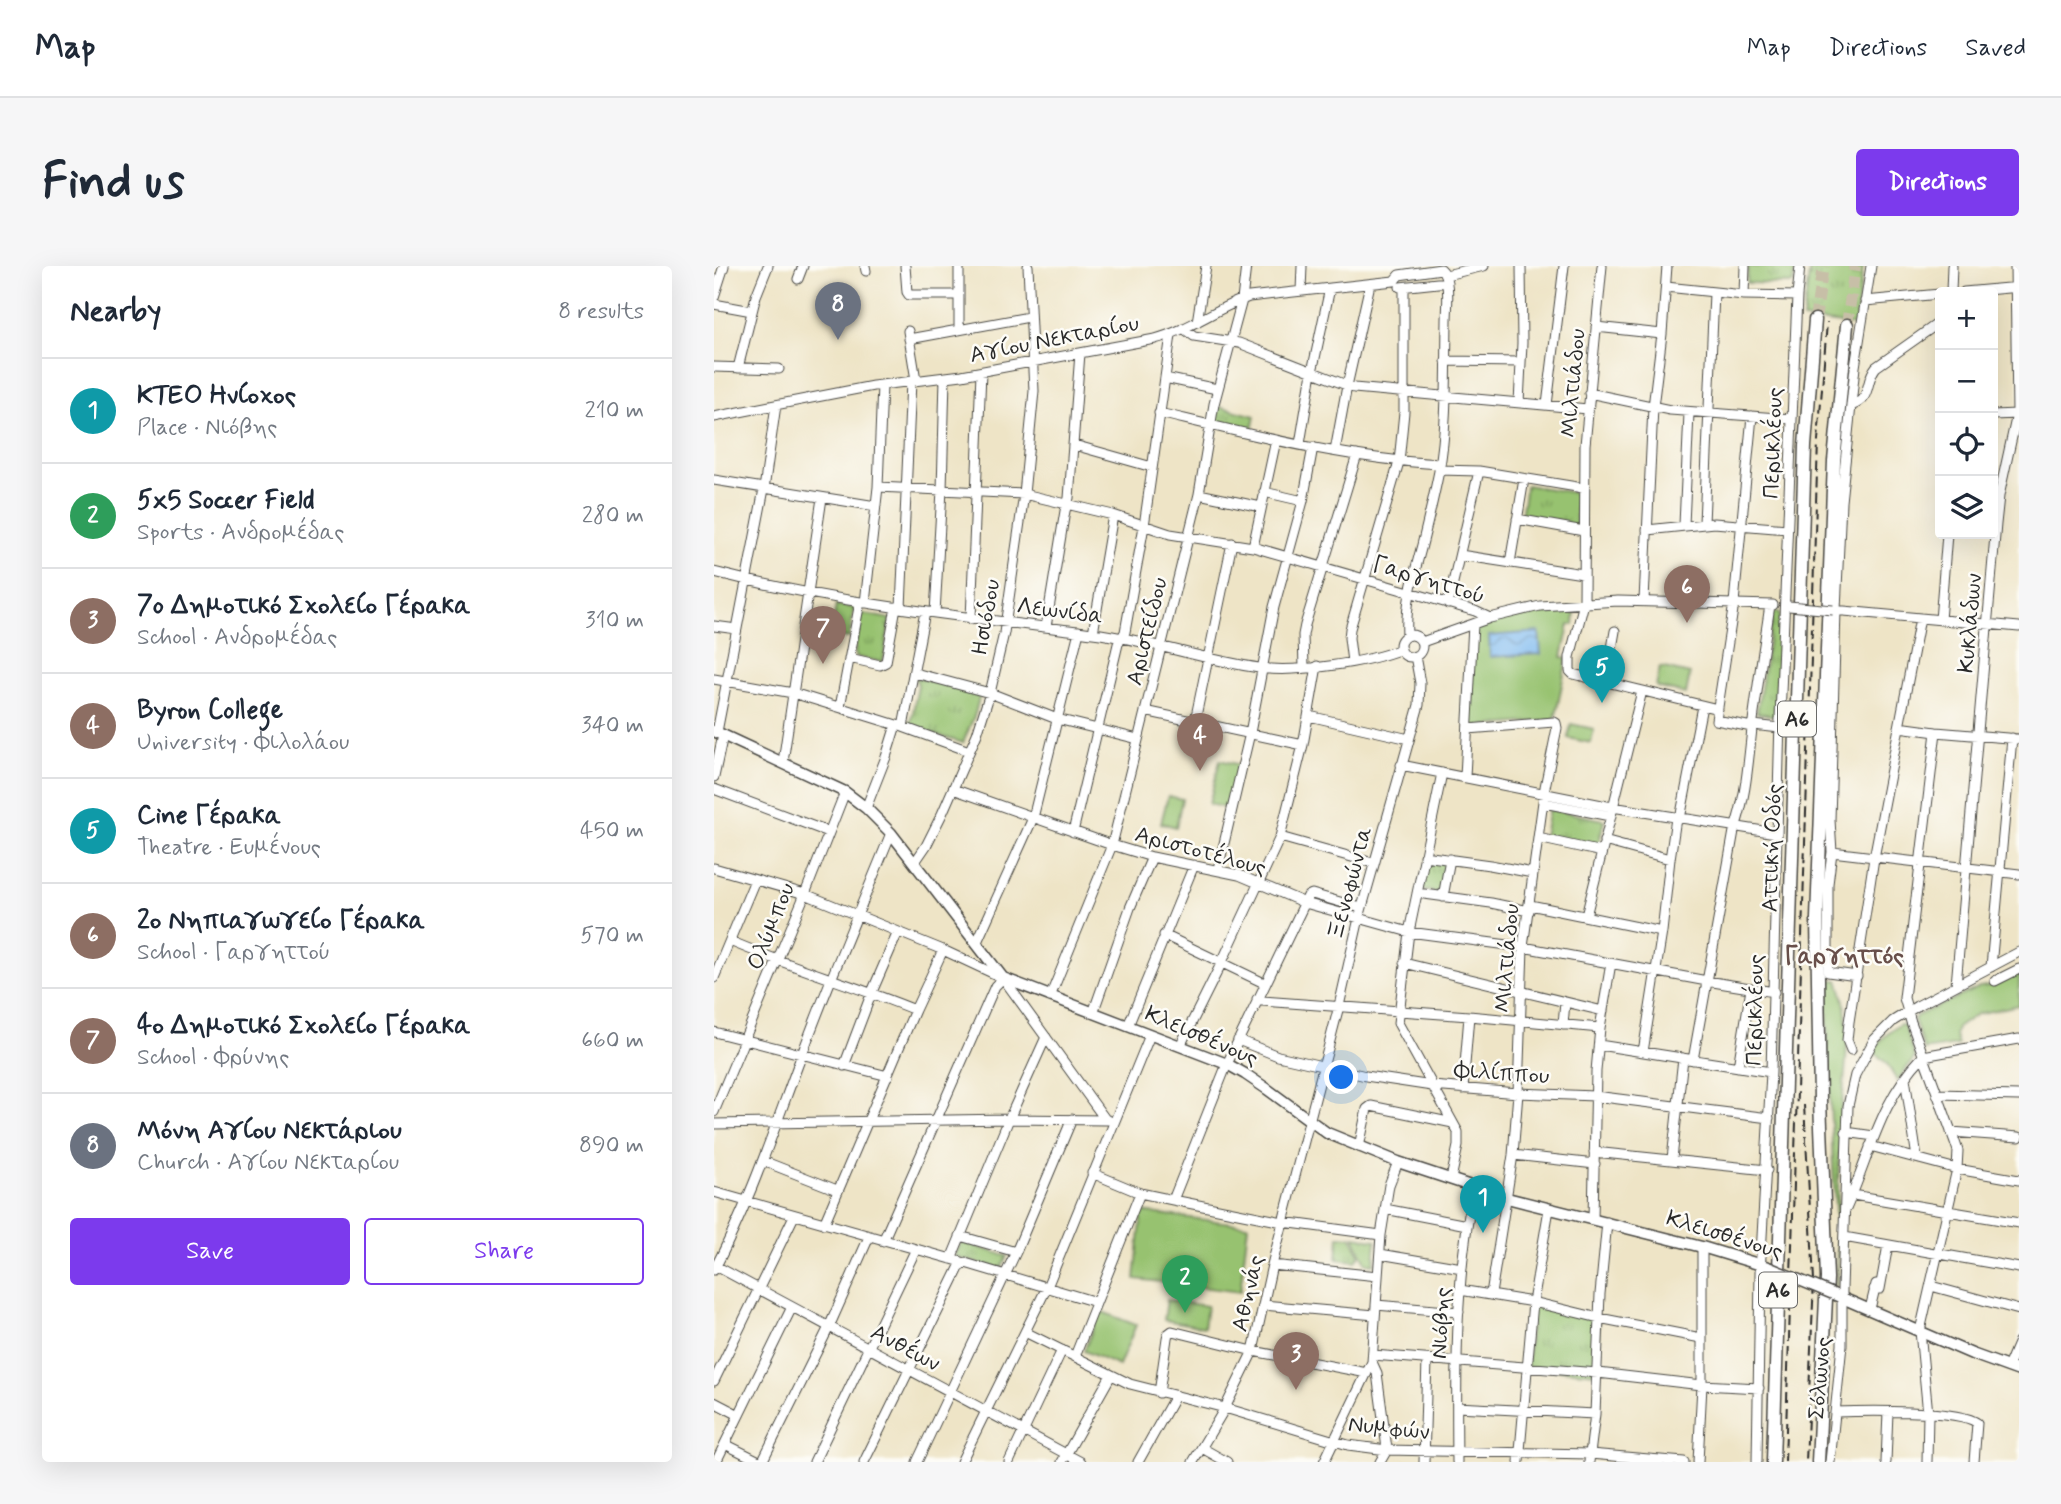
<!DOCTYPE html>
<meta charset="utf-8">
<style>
body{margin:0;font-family:Mynerve,sans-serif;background:#f6f6f7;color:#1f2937}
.controls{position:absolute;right:21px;top:21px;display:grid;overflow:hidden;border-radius:7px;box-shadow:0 7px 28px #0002}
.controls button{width:63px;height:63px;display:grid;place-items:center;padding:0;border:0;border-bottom:2px solid #e0e1e3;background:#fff;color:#1f2937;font:35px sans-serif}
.you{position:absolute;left:628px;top:812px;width:24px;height:24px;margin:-18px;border:5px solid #fff;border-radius:50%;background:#1a73e8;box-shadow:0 0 0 10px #1a73e833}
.badge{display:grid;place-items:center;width:46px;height:46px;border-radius:50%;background:#7c3aed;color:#fff;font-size:23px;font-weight:700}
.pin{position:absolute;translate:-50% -58px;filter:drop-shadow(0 2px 4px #0008)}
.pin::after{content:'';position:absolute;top:37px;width:24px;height:21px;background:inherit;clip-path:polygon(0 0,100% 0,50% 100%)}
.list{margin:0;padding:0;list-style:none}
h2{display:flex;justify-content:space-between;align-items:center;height:91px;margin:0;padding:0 28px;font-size:30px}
h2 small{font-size:23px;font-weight:400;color:#747a83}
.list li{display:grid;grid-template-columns:46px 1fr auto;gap:21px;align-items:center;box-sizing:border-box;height:105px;padding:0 28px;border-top:2px solid #e0e1e3}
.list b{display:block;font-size:26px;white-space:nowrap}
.list p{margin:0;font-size:23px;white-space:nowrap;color:#747a83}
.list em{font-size:23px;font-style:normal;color:#747a83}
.actions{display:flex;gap:14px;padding:21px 28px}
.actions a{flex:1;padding:16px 0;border:2px solid #7c3aed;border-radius:7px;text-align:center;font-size:24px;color:#7c3aed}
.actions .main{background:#7c3aed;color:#fff}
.icon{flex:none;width:38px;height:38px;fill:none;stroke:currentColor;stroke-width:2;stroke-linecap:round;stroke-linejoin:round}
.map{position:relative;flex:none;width:1305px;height:1196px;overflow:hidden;border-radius:7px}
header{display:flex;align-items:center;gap:42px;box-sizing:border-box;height:98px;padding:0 35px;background:#fff;border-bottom:2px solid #e0e1e3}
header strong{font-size:33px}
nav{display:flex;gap:38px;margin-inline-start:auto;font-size:24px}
.intro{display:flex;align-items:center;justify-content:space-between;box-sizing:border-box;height:168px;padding:0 42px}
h1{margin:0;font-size:49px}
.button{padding:18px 32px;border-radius:7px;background:#7c3aed;color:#fff;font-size:24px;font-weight:700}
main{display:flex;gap:42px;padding:0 42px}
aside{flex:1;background:#fff;border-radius:7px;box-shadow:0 7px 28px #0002}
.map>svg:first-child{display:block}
.grass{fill:#97c26f;stroke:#61764d;stroke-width:2}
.park{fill:url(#park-tufts);stroke:#61764d;stroke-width:2}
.water{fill:url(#water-waves);stroke:#54728e;stroke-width:2}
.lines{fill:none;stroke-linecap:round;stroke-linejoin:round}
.highway-tunnel{stroke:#c7bfa7;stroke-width:12;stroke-dasharray:12 6;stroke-linecap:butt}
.minor-casing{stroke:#484742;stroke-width:11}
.major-casing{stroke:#484742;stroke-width:13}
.highway-casing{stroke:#484742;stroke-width:15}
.minor{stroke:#fff;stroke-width:9}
.major{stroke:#fff;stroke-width:10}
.highway{stroke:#fff;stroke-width:12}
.rail{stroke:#2b2b2b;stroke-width:2;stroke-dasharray:10 5;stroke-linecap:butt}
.minor-bridge-casing{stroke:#484742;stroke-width:11;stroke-linecap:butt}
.major-bridge-casing{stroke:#484742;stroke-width:13;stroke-linecap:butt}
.minor-bridge{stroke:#fff;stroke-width:9}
.major-bridge{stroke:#fff;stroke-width:10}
.labels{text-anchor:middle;stroke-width:5;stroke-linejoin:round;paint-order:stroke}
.shield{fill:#fdfcf7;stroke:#6a6a68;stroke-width:2}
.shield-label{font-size:21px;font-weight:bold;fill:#2b2b2b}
.street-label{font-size:23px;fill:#2b2b2b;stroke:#fdfcf7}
.neighbourhood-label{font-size:24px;font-weight:bold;fill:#684f4a;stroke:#fdfcf7}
</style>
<header>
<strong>Map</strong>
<nav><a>Map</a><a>Directions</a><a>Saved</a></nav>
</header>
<div class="intro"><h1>Find us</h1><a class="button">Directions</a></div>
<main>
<aside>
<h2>Nearby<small>8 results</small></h2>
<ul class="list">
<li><span class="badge" style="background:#0f9aa8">1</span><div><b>ΚΤΕΟ Hνίοχος</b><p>Place · Νιόβης</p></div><em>210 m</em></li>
<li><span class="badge" style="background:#2e9e5b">2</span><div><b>5x5 Soccer Field</b><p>Sports · Ανδρομέδας</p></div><em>280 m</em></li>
<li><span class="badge" style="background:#8d6e63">3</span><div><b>7o Δημοτικό Σχολείο Γέρακα</b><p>School · Ανδρομέδας</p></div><em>310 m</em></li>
<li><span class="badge" style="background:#8d6e63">4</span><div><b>Byron College</b><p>University · Φιλολάου</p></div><em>340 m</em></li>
<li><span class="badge" style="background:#0f9aa8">5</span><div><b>Cine Γέρακα</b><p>Theatre · Ευμένους</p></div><em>450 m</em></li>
<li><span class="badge" style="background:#8d6e63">6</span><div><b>2ο Νηπιαγωγείο Γέρακα</b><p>School · Γαργηττού</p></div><em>570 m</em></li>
<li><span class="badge" style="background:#8d6e63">7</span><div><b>4ο Δημοτικό Σχολείο Γέρακα</b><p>School · Φρύνης</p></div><em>660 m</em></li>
<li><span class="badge" style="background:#6b7280">8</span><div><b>Μόνη Αγίου Νεκτάριου</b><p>Church · Αγίου Νεκταρίου</p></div><em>890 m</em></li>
</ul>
<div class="actions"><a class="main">Save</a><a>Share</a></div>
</aside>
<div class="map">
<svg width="1305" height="1196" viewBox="0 0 1305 1196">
<defs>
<pattern id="park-tufts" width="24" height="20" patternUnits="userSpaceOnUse" patternTransform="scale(1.75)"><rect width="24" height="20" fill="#97c26f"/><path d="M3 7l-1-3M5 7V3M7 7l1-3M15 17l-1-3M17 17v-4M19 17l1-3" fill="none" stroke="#7b9e5b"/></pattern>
<pattern id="water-waves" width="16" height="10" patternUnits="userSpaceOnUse" patternTransform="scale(1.75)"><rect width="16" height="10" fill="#7ebaf0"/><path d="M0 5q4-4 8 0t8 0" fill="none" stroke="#6797c3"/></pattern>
</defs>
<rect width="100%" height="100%" fill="#fdfcf7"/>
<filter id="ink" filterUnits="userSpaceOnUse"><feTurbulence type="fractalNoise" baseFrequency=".0143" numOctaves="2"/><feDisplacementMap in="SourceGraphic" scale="14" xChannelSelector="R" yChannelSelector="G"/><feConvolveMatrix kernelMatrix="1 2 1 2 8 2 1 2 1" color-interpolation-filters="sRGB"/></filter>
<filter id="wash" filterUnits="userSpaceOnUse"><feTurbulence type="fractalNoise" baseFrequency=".00686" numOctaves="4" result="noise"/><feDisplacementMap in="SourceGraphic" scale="28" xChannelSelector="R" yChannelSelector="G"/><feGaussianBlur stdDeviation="1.57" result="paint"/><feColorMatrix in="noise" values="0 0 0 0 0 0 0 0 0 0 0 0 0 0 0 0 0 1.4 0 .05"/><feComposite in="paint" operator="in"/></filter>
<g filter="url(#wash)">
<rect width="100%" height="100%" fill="#eee4c6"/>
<path class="grass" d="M122,339L140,342L135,372L117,369Z
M861,345L860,359H855L848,391L853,392L841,454L755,461L759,362L815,347Z
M946,401L976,408L972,428L942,421Z
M857,458L880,463L877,477L854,472Z
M506,494L526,499L515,543L495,538Z
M454,530L468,533L462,561L447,557Z
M1305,706V739L1263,748L1243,762L1241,769L1244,779L1210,784L1200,753L1202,750L1266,721L1279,719Z
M1113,714H1124C1142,759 1128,817 1126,864C1123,913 1124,962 1124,1011L1122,1022L1123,986L1114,791Z
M1186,758L1190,759L1201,791L1183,815L1173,798L1159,785L1171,770Z
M428,946L534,959L526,1026L421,1013Z
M453,1034L493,1040L490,1061L450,1054Z
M386,1045L422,1059L405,1100L370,1085Z"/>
<path class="park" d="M1034,0H1081L1079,18L1033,17Z
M1096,0H1149L1141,60L1089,53Z
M504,140L541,150L538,165L501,155Z
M812,219L862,227V260L807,251Z
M1059,346H1065L1066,350L1062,450L1043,447Z
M145,347L176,353L169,396L142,391L141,386Z
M201,411L266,428L261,448L249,477L194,460L192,455L197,457L204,419Z
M835,543L890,554L884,582L830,570Z
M713,594L733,596L727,627L707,624Z
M625,970L637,971L646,989L642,995L623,993Z
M640,971L662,974L660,998L652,997Z
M247,976L293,990L287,1003L241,991Z
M819,1036L885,1052L884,1107L813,1101Z"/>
<path class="water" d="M825,366L827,388L776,391L775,370Z"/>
</g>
<g filter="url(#ink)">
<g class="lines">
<path class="highway-tunnel" d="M1101,54L1109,0
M1133,59L1141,0"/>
<g class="minor-casing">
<path id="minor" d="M151,0L152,5
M191,0L193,26L195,29H245
M888,0L871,179L870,337L856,391V405L859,408L1004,443
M732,9L770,0
M84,13L89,0
M680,15L685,9L727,3C737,11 733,42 733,55C732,104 734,157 725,205C720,230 714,255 708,279C700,309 691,338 693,369
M686,21L733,16
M952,21L1030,29L1083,30
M587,25L588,0
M1237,26L1238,0
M1250,26L1305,21
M1030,29L1031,0
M0,31L10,0
M1151,35L1226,28
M0,38L38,45
M483,56L492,0
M882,61L948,68
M469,62L480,70L525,77L640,122L874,143
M245,64V0
M194,65L202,114
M195,73L315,51
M732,95L807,96
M0,101L65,103
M24,102L42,30L54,0
M451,112L503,123
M875,127L956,144L1078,153
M805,137L808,77L807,0
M833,139L850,0
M1137,140C1159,132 1150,116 1162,101L1226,56
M445,147C538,169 631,193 726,198
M1279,149L1303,148
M1038,150L1020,337L1002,454L1038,461
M0,151L159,120L248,109L441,73C475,64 502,42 535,31L680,15
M586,178L598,106L616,22
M360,179L438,201
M621,185L633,120L656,18
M725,204L765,205L869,222
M0,214L162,240
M164,221L310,228L399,249L456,268L539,281L761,345L776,352
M550,226L589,235
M485,228L547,241
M803,253L870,265
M990,257L1000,27
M970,259L975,147
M933,264L1000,257L1073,263
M539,281L562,174
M746,289L869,308
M796,297L810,213
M0,306C124,338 252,351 379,367C435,374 489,394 545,402C582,407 653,397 687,383
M930,335L939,141L948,68L953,0
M151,337L164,221L168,119
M734,338L765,205
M187,342L197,115
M1119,344L1305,361
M221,347L228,224L231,112
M257,353L267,106
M1226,354L1233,268
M0,360L23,363
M332,361L351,245L355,232L366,87
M379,367L399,249
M686 380a11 11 0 1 1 22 0a11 11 0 1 1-22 0Z
M708,376L776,352L826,340L904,335L1059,339
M135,392L166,399L172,396L182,341
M638,396L635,372L636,363L685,196L690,146V21
M590,401L589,369L591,359L643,189
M201,407L276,427L343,453L424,473
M0,413L79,427L189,461L255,485
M886,414L896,394L901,365
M126,441L146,336
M431,445L589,479
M595,450L695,473
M481,455L518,277
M1039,459L1066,462
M189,461L211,346
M1185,461L1222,466L1305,473
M754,463L840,456L842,457L843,462L831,521L809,681L804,827L799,889L777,1028
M3,466L50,223L62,139
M69,496L108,232
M687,499L898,541L1062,567
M728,507L695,666L684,757L744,866V880L737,913
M0,511L9,469
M751,511L759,358
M0,523L114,566
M239,523L398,579L438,591L525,609L591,637L695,666L809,681L993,715L1060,726
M830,537L896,550
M152,542L172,491L182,459
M966,553L988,440
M359,566L404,378L411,366L430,260L457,69
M566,571L659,597
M824,572L888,586
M890,575L956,593
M1118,586L1305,608
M710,590L776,599L819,607
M201,596L212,580L228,548L263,468L276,427L290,367L310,228L320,125L314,0
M0,602L91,628L229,684L289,712L391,853
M504,603L536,467L560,341L589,235L599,181
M703,627L777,637L815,645
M729,631L736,593
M816,639L948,666
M872,650L928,425
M450,669L550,717
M16,675C76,701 140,719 201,744
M263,676L319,552L365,365
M690,697L889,745
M1277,701L1298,472
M1143,710L1114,706V618L1118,586L1116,554L1122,344L1127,236L1141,101L1157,0
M0,712L41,614
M1281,715L1305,703
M1242,719L1282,258L1285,230L1303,148L1301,0
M336,731L398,579L485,228L500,138L528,34L532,0
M543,733L548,735L755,750L886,762
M379,747L416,642L438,591
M849,759L851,736
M414,760L480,599
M0,766L174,810
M524,774L564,790L652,810L718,820L804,827L881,830L1055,852
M885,779L1057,806
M466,780L508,696L566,571L589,479L603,400
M1137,784L1133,774L1135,756L1160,592L1206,352
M929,786L948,666L956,593L962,552
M1209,790L1305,773
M979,794L1020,565C1032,532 1034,498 1038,463C1043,422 1050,380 1056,339
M130,800L158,726L184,666
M1024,801L1037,722
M1191,812L1203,892
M749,823L755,750
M1223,828L1305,830
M0,846L91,628L131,526
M0,858L295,853L394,854
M1132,866L1160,870
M1237,866L1305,871
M1156,880L1243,903L1305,914
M645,881L653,843L657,840L739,857
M880,886L1053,904
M799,889L881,898
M958,893L969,792
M49,895L123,924
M378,907L426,927L459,934L569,956L667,969
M0,926L248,996L382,1036
M1139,929L1305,957
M459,934L513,798L594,630L598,628L647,642
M671,943L753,959
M1132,943C1157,887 1165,836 1209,790
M879,953L882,805L886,762L897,697
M110,958L201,744L229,684
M246,970L302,986
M1130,971L1305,1002
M169,975L281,720L289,712
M666,988L748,1002
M237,993L295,853L332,771
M0,999L367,1196
M558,999L664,1010
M0,1004C36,936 60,863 87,791C115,715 147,641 177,567
M1217,1020L1305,1044
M1160,1023H1166L1174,979
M746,1024L819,1036L885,1052L987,1072
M549,1039L661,1049
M662,1039L745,1046
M1156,1043L1162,1018
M311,1066L416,1118L511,1142L634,1179L673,1184L876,1188L970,1196
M659,1089L884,1107L988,1119L1045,1122
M361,1090L426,927
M658,1096L663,1107L672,1175L673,1184L666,1196
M1294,1101L1305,1075
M0,1115L80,950
M445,1127L453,1072L454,1068L458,1065L539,1085L653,1107
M0,1136L25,1149
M743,1141L881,1148
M1121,1146C1147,1145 1247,1143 1263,1157L1260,1196
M11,1178L47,1196
M488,1182L513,1196
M2,1196L78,1041
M48,1196L115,1061L155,971
M100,1196L202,983
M150,1196L248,996
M203,1196L302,986L358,853
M247,1196L333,1021L436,769
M295,1196L348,1084
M348,1196L397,1109
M424,1196L461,1130
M479,1196L511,1142L539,1085L558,999L625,740L645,652L705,439L706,417L701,390
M610,1196L658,1096L667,969L675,919L684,896
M710,1196L713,1094
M743,1196C742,1104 741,1012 760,922
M805,1196L819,1036L835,943
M875,1196L881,1148L886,1028L893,956
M984,1196L988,1119V981
M1043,1196L1046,1007L1057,806L1066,452L1083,30L1086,0
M1116,1196L1128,1079V1023L1134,840L1141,809L1160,774L1179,755L1203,740L1305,686
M1172,1196L1174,1146
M1213,1196L1214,1148L1206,1065L1243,903L1244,885L1241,876L1197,756L1190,732L1222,466"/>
</g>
<g class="major-casing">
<path id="major" d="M0,465L131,526L152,542L177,567L289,712L513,798L531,808L553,823L613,867L684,896L793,932L988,981L1054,1001
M1119,1028L1258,1088L1305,1105"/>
</g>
<g class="highway-casing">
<path id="highway" d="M1059,1196L1091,180L1101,54
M1104,1196L1113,1012L1106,835L1103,653L1120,195L1133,59"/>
</g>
<use href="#minor" class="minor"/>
<use href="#major" class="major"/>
<use href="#highway" class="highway"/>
<path class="rail" d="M1090,839L1100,1014L1092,1196
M1071,1196L1104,175L1113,56"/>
<g class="minor-bridge-casing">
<path id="minor-bridge" d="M1075,340L1119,344"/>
</g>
<g class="major-bridge-casing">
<path id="major-bridge" d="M1054,1001L1119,1028"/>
</g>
<use href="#minor-bridge" class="minor-bridge"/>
<use href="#major-bridge" class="major-bridge"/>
</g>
</g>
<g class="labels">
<g class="shield">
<rect x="1064" y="435.5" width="38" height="35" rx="5"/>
<rect x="1045" y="1006.5" width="38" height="35" rx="5"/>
</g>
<g class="shield-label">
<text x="1083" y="460">Α6</text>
<text x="1064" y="1031">Α6</text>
</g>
<g class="street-label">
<text transform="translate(340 72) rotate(-11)" y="8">Αγίου Νεκταρίου</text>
<text transform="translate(858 117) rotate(-85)" y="8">Μιλτιάδου</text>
<text transform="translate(1058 177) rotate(-88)" y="8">Περικλέους</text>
<text transform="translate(715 313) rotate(17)" y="8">Γαργηττού</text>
<text transform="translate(346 344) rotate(7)" y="8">Λεωνίδα</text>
<text transform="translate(271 351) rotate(-80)" y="8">Ησιόδου</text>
<text transform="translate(1255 357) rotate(-85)" y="8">Κυκλάδων</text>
<text transform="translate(432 365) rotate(-76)" y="8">Αριστείδου</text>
<text transform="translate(1057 582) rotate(-88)" y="8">Αττική Οδός</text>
<text transform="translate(487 584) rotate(15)" y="8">Αριστοτέλους</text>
<text transform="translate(635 617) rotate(-75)" y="8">Ξενοφώντα</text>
<text transform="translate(56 660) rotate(-68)" y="8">Ολύμπου</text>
<text transform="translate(792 692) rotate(-85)" y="8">Μιλτιάδου</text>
<text transform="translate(1040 744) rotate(-89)" y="8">Περικλέους</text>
<text transform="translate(488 769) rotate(23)" y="8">Κλεισθένους</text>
<text transform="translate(788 806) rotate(4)" y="8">Φιλίππου</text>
<text transform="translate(1011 968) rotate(17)" y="8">Κλεισθένους</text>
<text transform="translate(533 1027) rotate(-77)" y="8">Αθηνάς</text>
<text transform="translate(726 1057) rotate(-87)" y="8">Νιόβης</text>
<text transform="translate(192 1081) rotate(28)" y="8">Ανθέων</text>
<text transform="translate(1105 1112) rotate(-85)" y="8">Σόλωνος</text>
<text transform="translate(675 1161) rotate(6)" y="8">Νυμφών</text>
</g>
<g class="neighbourhood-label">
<text x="1130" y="697">Γαργηττός</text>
</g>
</g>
</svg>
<div class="controls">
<button>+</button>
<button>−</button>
<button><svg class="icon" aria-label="locate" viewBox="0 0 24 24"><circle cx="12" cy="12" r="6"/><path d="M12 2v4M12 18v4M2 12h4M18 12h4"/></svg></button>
<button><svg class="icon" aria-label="layers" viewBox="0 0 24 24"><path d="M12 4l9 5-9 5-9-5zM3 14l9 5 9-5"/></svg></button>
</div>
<div class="you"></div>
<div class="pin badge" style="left:769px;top:967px;background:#0f9aa8">1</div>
<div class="pin badge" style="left:471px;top:1047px;background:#2e9e5b">2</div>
<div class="pin badge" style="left:582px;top:1124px;background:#8d6e63">3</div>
<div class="pin badge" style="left:486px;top:505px;background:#8d6e63">4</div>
<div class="pin badge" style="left:888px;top:437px;background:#0f9aa8">5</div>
<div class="pin badge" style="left:973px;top:357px;background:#8d6e63">6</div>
<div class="pin badge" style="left:109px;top:398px;background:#8d6e63">7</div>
<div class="pin badge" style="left:124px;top:74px;background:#6b7280">8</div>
</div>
</main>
